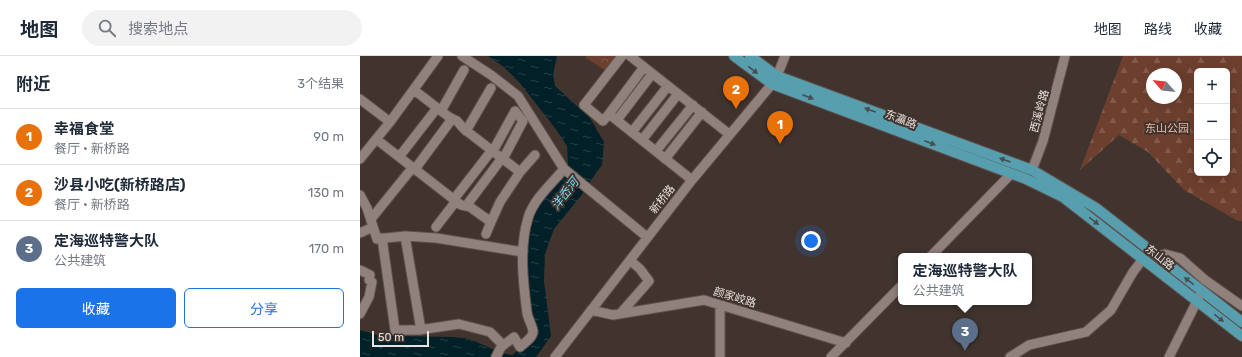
<!DOCTYPE html>
<html lang="zh">
<meta charset="utf-8">
<style>
body{margin:0;font-family:Rubik,"Noto Sans SC",sans-serif;background:#f2f2f3;color:#1f2937}
.controls{position:absolute;right:12px;top:12px;display:grid;overflow:hidden;border-radius:6px;box-shadow:0 4px 16px #0002}
.controls button{width:36px;height:36px;display:grid;place-items:center;padding:0;border:0;border-bottom:1px solid #e0e1e3;background:#fff;color:#1f2937;font:20px sans-serif}
.compass{position:absolute;left:786px;top:12px;width:36px;height:36px;border-radius:50%;background:#fff;box-shadow:0 4px 16px #0002;rotate:297deg}
.scale{position:absolute;left:12px;bottom:10px;width:57px;box-sizing:border-box;padding-left:4px;border:2px solid #e9e1dd;border-top:0;font-size:11px;line-height:14px;white-space:nowrap;color:#e9e1dd;-webkit-text-stroke:3px #41342f;paint-order:stroke}
.you{position:absolute;left:451px;top:185px;width:14px;height:14px;margin:-10px;border:3px solid #fff;border-radius:50%;background:#1a73e8;box-shadow:0 0 0 6px #1a73e833}
.badge{display:grid;place-items:center;width:26px;height:26px;border-radius:50%;background:#1a73e8;color:#fff;font-size:13px;font-weight:700}
.pin{position:absolute;translate:-50% -33px;filter:drop-shadow(0 1px 2px #0008)}
.pin::after{content:'';position:absolute;top:21px;width:14px;height:12px;background:inherit;clip-path:polygon(0 0,100% 0,50% 100%)}
.popup{position:absolute;left:538px;top:197px;width:134px;height:52px;box-sizing:border-box;display:grid;place-content:center;border-radius:6px;background:#fff;filter:drop-shadow(0 1px 3px #0005);font-size:13px;white-space:nowrap;color:#747a83}
.popup b{font-size:15px;color:#1f2937}
.popup::after{content:'';position:absolute;left:50%;top:100%;margin-left:-8px;border:8px solid transparent;border-top-color:#fff}
.list{margin:0;padding:0;list-style:none}
h2{display:flex;justify-content:space-between;align-items:center;height:52px;margin:0;padding:0 16px;font-size:17px}
h2 small{font-size:13px;font-weight:400;color:#747a83}
.list li{display:grid;grid-template-columns:26px 1fr auto;gap:12px;align-items:center;box-sizing:border-box;height:56px;padding:0 16px;border-top:1px solid #e0e1e3}
.list b{display:block;font-size:15px;white-space:nowrap}
.list p{margin:0;font-size:13px;white-space:nowrap;color:#747a83}
.list em{font-size:13px;font-style:normal;color:#747a83}
.actions{display:flex;gap:8px;padding:12px 16px}
.actions a{flex:1;padding:9px 0;border:1px solid #1a73e8;border-radius:6px;text-align:center;font-size:14px;color:#1a73e8}
.actions .main{background:#1a73e8;color:#fff}
.icon{flex:none;width:22px;height:22px;fill:none;stroke:currentColor;stroke-width:2;stroke-linecap:round;stroke-linejoin:round}
.map{position:relative;flex:none;width:882px;height:301px;overflow:hidden}
header{display:flex;align-items:center;gap:24px;box-sizing:border-box;height:56px;padding:0 20px;background:#fff;border-bottom:1px solid #e0e1e3}
header strong{font-size:19px}
nav{display:flex;gap:22px;margin-inline-start:auto;font-size:14px}
.search{width:280px;height:36px;background:#f2f2f3;display:flex;align-items:center;gap:10px;box-sizing:border-box;padding:0 14px;border-radius:22px;color:#747a83;font-size:15px}
main{display:flex}
aside{flex:1;background:#fff}
.map>svg:first-child{display:block}
.forest{fill:url(#forest-firs);fill-rule:evenodd}
.park{fill:url(#park-crowns)}
.water{fill:url(#water-ripples)}
.lines{fill:none;stroke-linecap:round;stroke-linejoin:round}
.minor-casing{stroke:#5e524e;stroke-width:11}
.major-casing{stroke:#5e524e;stroke-width:12}
.minor{stroke:#91817c;stroke-width:9}
.major{stroke:#579eaf;stroke-width:10}
.oneway{fill:#464e4f}
.labels{text-anchor:middle;stroke-width:4;stroke-linejoin:round;paint-order:stroke}
.street-label{font-size:11px;fill:#e9e1dd;stroke:#41342f}
.park-label{font-size:11px;fill:#f2b7a1;stroke:#41342f}
.water-label{font-size:12px;font-style:italic;fill:#79ddf8;stroke:#41342f}
</style>
<header>
<strong>地图</strong>
<div class="search"><svg class="icon" aria-label="search" viewBox="0 0 24 24"><circle cx="10" cy="10" r="6"/><path d="M15 15l6 6"/></svg>搜索地点</div>
<nav><a>地图</a><a>路线</a><a>收藏</a></nav>
</header>
<main>
<aside>
<h2>附近<small>3个结果</small></h2>
<ul class="list">
<li><span class="badge" style="background:#e8710a">1</span><div><b>幸福食堂</b><p>餐厅 · 新桥路</p></div><em>90 m</em></li>
<li><span class="badge" style="background:#e8710a">2</span><div><b>沙县小吃(新桥路店)</b><p>餐厅 · 新桥路</p></div><em>130 m</em></li>
<li><span class="badge" style="background:#5c6f8a">3</span><div><b>定海巡特警大队</b><p>公共建筑</p></div><em>170 m</em></li>
</ul>
<div class="actions"><a class="main">收藏</a><a>分享</a></div>
</aside>
<div class="map">
<svg width="882" height="301" viewBox="0 0 882 301">
<defs>
<pattern id="forest-firs" width="22" height="20" patternUnits="userSpaceOnUse"><rect width="22" height="20" fill="#6d3f2e"/><path d="M5 1l3.5 6h-7zM16 11l3.5 6h-7z" fill="#825a4c"/></pattern>
<pattern id="park-crowns" width="20" height="18" patternUnits="userSpaceOnUse"><rect width="20" height="18" fill="#6d3f2e"/><path d="M2 6a3 3 0 1 1 6 0M12 15a3 3 0 1 1 6 0" fill="none" stroke="#825a4c"/></pattern>
<pattern id="water-ripples" width="26" height="14" patternUnits="userSpaceOnUse"><rect width="26" height="14" fill="#022028"/><path d="M2 4q2-2 4 0t4 0M15 11q2-2 4 0t4 0" fill="none" stroke="#274047"/></pattern>
</defs>
<rect width="100%" height="100%" fill="#41342f"/>
<path class="forest" d="M763,0H882V165H878L824,134L788,96L759,79L720,114ZM837,15H867V117H837ZM792,18H816V42H792Z"/>
<path class="park" d="M226,0H258L246,15L226,2Z"/>
<path class="water" d="M128,0H197L193,19L195,30L230,62L244,86L242,109L229,127L208,109L207,90L195,72L159,26L144,11Z
M204,120L224,136L194,173L185,198L184,225L191,280L176,301H139L141,297L152,299L173,282C169,253 161,200 168,172C172,153 190,133 204,120Z
M0,274L27,282L33,280L93,281L110,283L137,295L133,301H0Z"/>
<g class="lines">
<g class="minor-casing">
<path id="minor" d="M102,0L131,19L158,40L204,113L287,181
M262,0L224,49L243,65L249,58L332,124
M270,0L369,78
M0,43L30,66
M81,55L104,14
M249,58L284,11
M257,64L292,18
M106,75L131,32
M272,76L308,30
M16,83L101,149L110,151L131,166L140,146L160,116L104,73L97,65L89,61L54,34
M282,84L318,38
M133,95L155,55L163,65L143,103
M296,95L333,49
M39,101L77,52
M0,103L30,66L78,0
M305,103L342,56
M55,113L92,63
M672,114L683,85L705,0
M160,116L175,99
M0,139L7,152L17,183L45,180L76,182L163,196
M94,143L132,94
M106,150L142,102
M11,163L53,111
M76,171L96,145
M0,177L13,171
M126,178L131,166
M45,180L61,274
M22,182L35,274H59L99,268L130,276L143,289
M571,200L651,118
M798,200L805,198L820,202L845,224L882,250
M0,214L10,219L9,224L12,226L9,241L0,258
M360,249V301
M231,254L253,259L344,244L486,287
M260,258L289,225L280,213L270,204
M136,301L141,291L154,281L160,291C165,286 173,282 173,275C172,269 168,263 167,257C163,226 159,192 168,162C173,144 192,127 204,113
M195,301L332,124L412,28L417,20L425,0
M471,301L541,230
M650,301L669,289L726,276L751,254L773,216L783,203
M809,301L842,235"/>
</g>
<g class="major-casing">
<path id="major" d="M374,0L412,28L666,123L703,141L882,280
M390,0L417,20L672,114L736,152L882,266"/>
</g>
<use href="#minor" class="minor"/>
<use href="#major" class="major"/>
</g>
<defs><path id="oneway-solid" d="M-6-.8H1V-3.2L6.5 0L1 3.2V.8H-6Z"/></defs>
<g class="oneway">
<use href="#oneway-solid" transform="translate(393 14) rotate(37)"/>
<use href="#oneway-solid" transform="translate(448 41) rotate(21)"/>
<use href="#oneway-solid" transform="translate(510 54) rotate(-160)"/>
<use href="#oneway-solid" transform="translate(570 87) rotate(21)"/>
<use href="#oneway-solid" transform="translate(645 104) rotate(-160)"/>
<use href="#oneway-solid" transform="translate(734 165) rotate(38)"/>
<use href="#oneway-solid" transform="translate(829 225) rotate(-142)"/>
<use href="#oneway-solid" transform="translate(859 262) rotate(39)"/>
</g>
<g class="labels">
<g class="street-label">
<text transform="translate(679 55) rotate(-75)" y="4">西溪岭路</text>
<text transform="translate(541 63) rotate(21)" y="4">东瀛路</text>
<text transform="translate(302 143) rotate(-52)" y="4">新桥路</text>
<text transform="translate(800 201) rotate(38)" y="4">东山路</text>
<text transform="translate(375 241) rotate(17)" y="4">颜家峧路</text>
</g>
<g class="park-label">
<text x="807" y="76">东山公园</text>
</g>
<g class="water-label">
<text transform="translate(205 138) rotate(-53)" y="4">洋岙河</text>
</g>
</g>
</svg>
<div class="controls">
<button>+</button>
<button>−</button>
<button><svg class="icon" aria-label="locate" viewBox="0 0 24 24"><circle cx="12" cy="12" r="6"/><path d="M12 2v4M12 18v4M2 12h4M18 12h4"/></svg></button>
</div>
<svg class="compass" viewBox="-18 -18 36 36"><path d="M0-13l5 13h-10z" fill="#e53935"/><path d="M0 13l5-13h-10z" fill="#747a83"/></svg>
<div class="scale">50 m</div>
<div class="you"></div>
<div class="pin badge" style="left:420px;top:88px;background:#e8710a">1</div>
<div class="pin badge" style="left:376px;top:53px;background:#e8710a">2</div>
<div class="pin badge" style="left:605px;top:295px;background:#5c6f8a">3</div>
<div class="popup"><b>定海巡特警大队</b>公共建筑</div>
</div>
</main>
